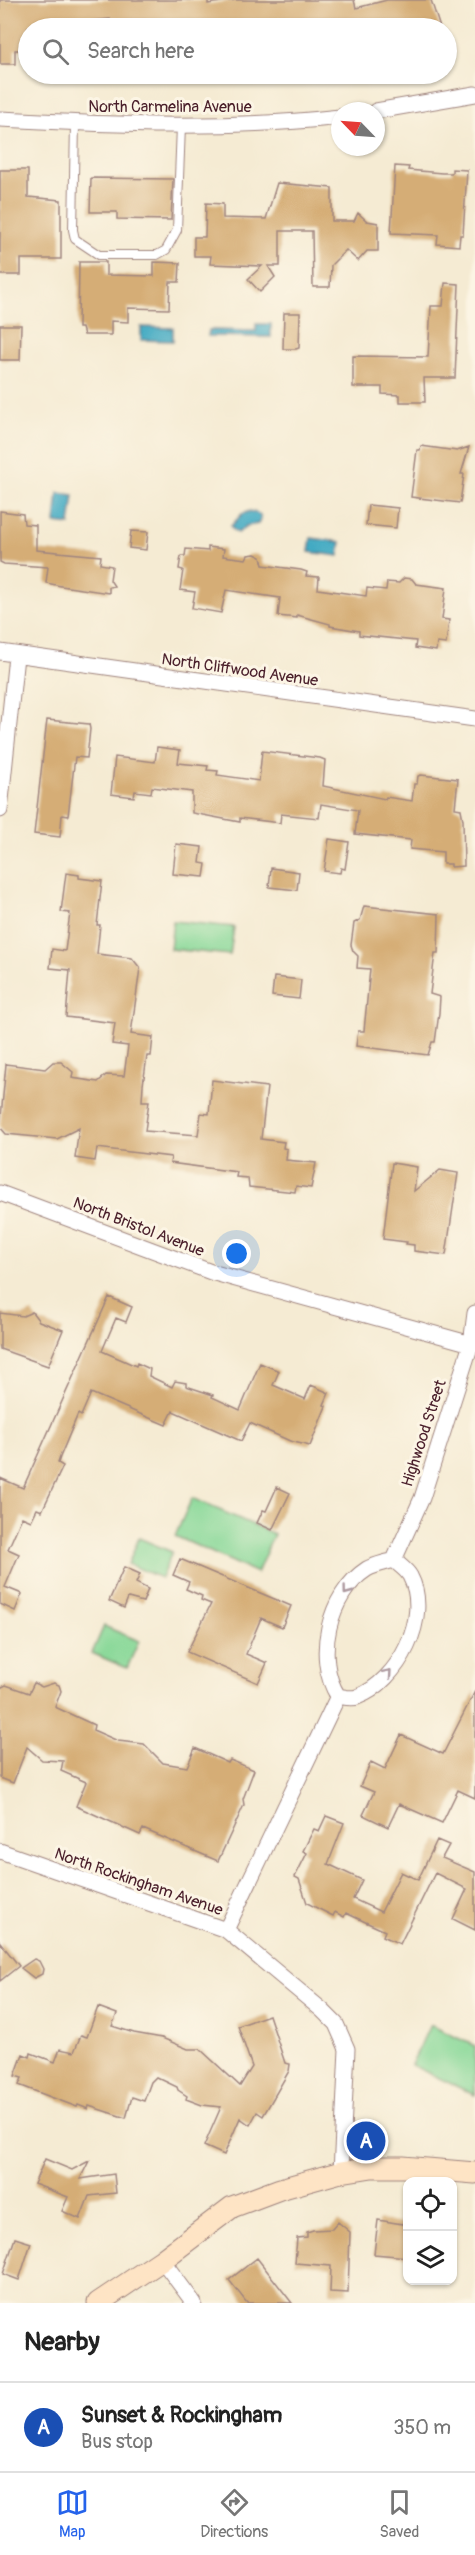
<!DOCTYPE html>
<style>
body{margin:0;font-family:Pangolin,sans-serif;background:#f2f2f2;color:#222}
.controls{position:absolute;right:18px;bottom:18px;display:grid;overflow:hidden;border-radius:12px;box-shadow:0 2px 4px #0004}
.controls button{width:54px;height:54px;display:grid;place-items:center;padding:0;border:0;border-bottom:2px solid #e0e0e0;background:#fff;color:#222;font:30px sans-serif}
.compass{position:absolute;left:331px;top:102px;width:54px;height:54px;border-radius:50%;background:#fff;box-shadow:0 2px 4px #0004;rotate:295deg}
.you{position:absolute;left:237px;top:1254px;width:21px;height:21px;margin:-15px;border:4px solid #fff;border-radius:50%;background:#1a73e8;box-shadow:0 0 0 9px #1a73e833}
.badge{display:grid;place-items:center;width:39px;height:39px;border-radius:50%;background:#2563eb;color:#fff;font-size:20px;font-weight:700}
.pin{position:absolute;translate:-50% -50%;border:3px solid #fff;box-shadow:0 2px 6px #0006}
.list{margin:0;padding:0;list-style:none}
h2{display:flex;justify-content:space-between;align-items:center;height:78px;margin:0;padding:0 24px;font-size:26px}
h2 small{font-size:20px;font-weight:400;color:#767676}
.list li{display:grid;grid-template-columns:39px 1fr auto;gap:18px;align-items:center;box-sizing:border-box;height:90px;padding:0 24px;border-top:2px solid #e0e0e0}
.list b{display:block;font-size:22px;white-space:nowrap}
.list p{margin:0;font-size:20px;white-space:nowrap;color:#767676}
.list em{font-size:20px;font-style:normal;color:#767676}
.icon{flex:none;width:33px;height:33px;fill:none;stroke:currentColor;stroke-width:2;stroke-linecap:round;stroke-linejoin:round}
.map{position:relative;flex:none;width:475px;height:2303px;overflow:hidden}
.search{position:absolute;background:#fff;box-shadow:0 2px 4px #0004;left:18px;right:18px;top:18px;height:66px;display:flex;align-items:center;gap:15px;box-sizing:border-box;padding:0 21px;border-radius:33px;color:#767676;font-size:22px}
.sheet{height:168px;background:#fff}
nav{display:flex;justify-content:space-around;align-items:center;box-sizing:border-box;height:84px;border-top:2px solid #e0e0e0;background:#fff;font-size:16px;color:#767676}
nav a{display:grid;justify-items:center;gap:3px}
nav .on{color:#2563eb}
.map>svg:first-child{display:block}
.green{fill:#88d898;stroke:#697c62;stroke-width:1.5}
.water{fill:#43aac3;stroke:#466477;stroke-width:1.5}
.building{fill:#d5ad76}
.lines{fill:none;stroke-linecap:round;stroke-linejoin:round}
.service-casing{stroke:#a0857f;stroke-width:10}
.minor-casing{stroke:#a0857f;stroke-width:17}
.secondary-casing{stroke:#a0857f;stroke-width:23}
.service{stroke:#fff;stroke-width:8}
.minor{stroke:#fff;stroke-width:15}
.secondary{stroke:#fee4c5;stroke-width:21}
.oneway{stroke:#ae9aa0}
.labels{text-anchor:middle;stroke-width:6;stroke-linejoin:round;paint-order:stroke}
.street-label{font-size:16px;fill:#4a1f2b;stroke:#fcf5e5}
</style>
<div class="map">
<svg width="475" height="2303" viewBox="0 0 475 2303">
<rect width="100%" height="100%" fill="#fcf5e5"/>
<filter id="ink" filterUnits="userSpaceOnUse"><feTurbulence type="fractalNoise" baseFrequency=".0167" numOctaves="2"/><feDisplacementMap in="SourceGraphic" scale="12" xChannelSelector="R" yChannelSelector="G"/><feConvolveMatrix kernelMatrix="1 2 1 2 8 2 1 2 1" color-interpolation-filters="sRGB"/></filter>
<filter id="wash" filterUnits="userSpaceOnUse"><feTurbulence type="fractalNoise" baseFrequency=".008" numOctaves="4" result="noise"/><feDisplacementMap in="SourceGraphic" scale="24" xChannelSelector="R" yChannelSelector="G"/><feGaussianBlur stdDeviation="1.35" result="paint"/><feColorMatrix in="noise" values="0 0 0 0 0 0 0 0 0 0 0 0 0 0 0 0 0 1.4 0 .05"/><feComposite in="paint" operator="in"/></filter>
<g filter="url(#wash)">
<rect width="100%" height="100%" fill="#f5ebd3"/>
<path class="green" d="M173,921L234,927L230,955L170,949Z
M192,1498L274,1534L257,1573L175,1536Z
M139,1538L172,1552L161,1578L128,1564Z
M104,1626L139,1641L127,1668L92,1653Z
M430,2025L475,2046V2095L411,2065Z"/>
<path class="water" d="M256,324H271V337L208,336L209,330L256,331Z
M141,327L173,328V341L141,340Z
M58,493L74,495L70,525L55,523Z
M250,511L259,514L261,519L258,524L246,526L238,533L234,531L231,526L242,514Z
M311,538L341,542L339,556L309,552Z"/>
<g id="blocks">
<path class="building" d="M0,0H208V4L236,0H354L356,8L387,0H431L440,28H111L110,19L58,24V28H28V50H15V64H0Z
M395,166L409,167L408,170L442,173H452V169L467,170L463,235H460L459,246L437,244L438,235L391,233Z
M0,170H28V197L61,200V259H21V275H0Z
M91,178L173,179L171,220L117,219V212H90Z
M277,183L332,188V221H354L358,213L367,221L378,223V251H367L358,261L346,250L331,265L330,287H313L312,231H280V266H268L275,277L260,292L248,279L262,266L210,264L211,256H194V237H205L206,203L223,204V218L266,219Z
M79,262H106V275L154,276V262L180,263L179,282H170L169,309L128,308V322L111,321V335H84L82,328H78Z
M445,283L459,284L455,378H424L425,402H400V395L382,394V387H353V356L428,357L431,306H443Z
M284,313H300L299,348L296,349H283Z
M0,325H21L20,360H0Z
M421,446L457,451L469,447L461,474H464L460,503L411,497L417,450H420Z
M368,505L398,508L396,528L366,525Z
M0,511L23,514L24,524L36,525V550L101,556L100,564L112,566L110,580L114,586L109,587V593L61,586L46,583L48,567L4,564L0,562Z
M131,531L148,532L146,550L129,548Z
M208,547L224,549L223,556L246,559L248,555L255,554L261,557L263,565L301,570L307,572L306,576L319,577L318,589L366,596L367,588L386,590L387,582L399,583L404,578L412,579L416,584L446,588L442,619L449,620L446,644L437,643L436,651L415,648L416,641L359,635V631L330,626V624L297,615V618L278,616L280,598L226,590L221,613L192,608L195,592L180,590L183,570L179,569L181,556H185L186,549L208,551Z
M47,720L89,724L90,729L87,758L75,757L68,816L62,815L60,837L34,834Z
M157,747L180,750L178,763L208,766L207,770L218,771L217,775L259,781L262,751L320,758L325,760L323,786L385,799L386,797L412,801L414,784H417L418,776L421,775L458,779L455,808L461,809L463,820L464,866L451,867V864H443V852L410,849L411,840L355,834L358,810L321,804L319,818L281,814L280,823L240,818V822L192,813V792L152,787L151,793L135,791L134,797L111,794L115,757L155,762Z
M329,839L349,842L345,869L341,868L340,873L324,871Z
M176,844L202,847L200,863L206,864L204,877L173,874Z
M271,868L299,872L297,890L269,887Z
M66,873L79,875V878L102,881L97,925H100L97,954L132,958L140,968L131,1034L153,1037L151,1056H147L143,1085L142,1101H149L145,1131L198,1135L201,1113L209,1114L212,1080L267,1087L261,1139L284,1142L283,1148L287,1149L286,1160L316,1163L311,1188L296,1186L295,1192L249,1187L248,1178L236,1177L237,1172L170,1163L171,1157L97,1148L95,1161L75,1158L79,1128L57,1139L6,1134L0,1127L6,1064L45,1069L53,1062H61L73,1072L72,1078L98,1082L106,1075L124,1076L128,1046L112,1044L115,1023L66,1017L70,970L50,968L52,949L65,951L70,913L61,912Z
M364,906L439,914L438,953H435L430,994L440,997L439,1013L435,1042H432L428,1055L356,1046L358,1031H364L370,969L357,968L358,956L353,951L351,945L354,923L360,920Z
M274,977L301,980L299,999L272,996Z
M392,1163L417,1167L414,1191L440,1170L458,1173L446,1255L414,1251V1245L406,1244L407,1242L383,1239Z
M109,1297L132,1307L126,1322L116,1318L102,1351L136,1366L137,1363L150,1369L149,1376L172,1387L175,1381L186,1383V1386L213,1395L212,1397L240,1410L260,1363L279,1371L273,1385L305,1399L311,1385L329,1393L324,1405L326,1406L310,1446L290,1441L250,1423L241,1441L173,1411L166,1425L91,1393L81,1416L78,1414L60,1457L58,1463L63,1466L42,1511L37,1509L31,1521L22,1517L8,1549L19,1554L5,1587L22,1594L15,1611L0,1604V1478L23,1488Z
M32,1312L39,1321L63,1330L48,1366L0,1349V1313L23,1316Z
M277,1487L290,1493L272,1530L257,1523L263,1510L266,1511Z
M180,1559L291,1606L282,1627L261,1618L246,1654L267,1663L258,1683L187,1652L211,1604L201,1600L202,1596L186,1589L189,1582L173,1575Z
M124,1567L140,1574L136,1583L148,1589L143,1602L128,1598L124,1608L109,1601Z
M34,1683L42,1687L54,1683L59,1685L61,1691L55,1707L94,1725L93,1730L118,1741L144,1744L163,1763L187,1767L195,1748L228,1763L230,1760L254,1770L243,1799L244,1805L218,1861L143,1829L140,1835L76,1806L86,1782L61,1771L63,1761L42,1760L27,1747L13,1783L0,1778V1688L6,1685L29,1693Z
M475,1691V1798L458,1790L442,1823L399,1804L388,1827L363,1815L374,1792L360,1786L371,1762L385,1769L401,1735L443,1754Z
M326,1816L344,1823L328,1864L362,1880L353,1899L381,1912L401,1872L418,1880L437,1840L449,1845L442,1858L475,1872V1930L453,1919L467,1889L435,1873L400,1944L383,1936L385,1931L346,1913L344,1917L335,1912L333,1916L307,1903L299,1879L295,1877L307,1853L303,1851L314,1829L319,1831Z
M0,1942L19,1966L0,1981Z
M34,1959L39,1961L43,1969L42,1974L34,1978L21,1968Z
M98,2007L117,2014L112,2026L134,2033L162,2038L188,2049H200L240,2086L252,2067L238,2026L269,2015L285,2063L290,2064L289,2071L263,2116L257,2112L250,2125L240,2118L224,2155L204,2146L221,2107L202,2105L186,2099L187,2096L178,2090L177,2087L156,2077L151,2082L144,2101L132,2097L126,2118L89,2106L88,2109L78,2105L77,2107L19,2085L22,2078L15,2076L23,2054L30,2057L31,2053L55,2062L60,2049L74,2052L81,2035L87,2037Z
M45,2159L72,2170L89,2161L80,2179L114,2174L116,2193L89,2196L80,2219L62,2211L68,2197L34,2184Z
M378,2220L408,2225V2257L374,2254Z
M338,2222L350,2232L348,2293L330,2292L331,2266L295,2263L297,2238L307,2237V2232L313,2230L332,2229Z
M15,2238L31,2243L19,2280L3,2274Z
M257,2258L292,2303H247L229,2280Z"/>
</g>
</g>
<g filter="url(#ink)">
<use href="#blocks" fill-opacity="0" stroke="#a0857f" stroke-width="1.5"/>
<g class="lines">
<g class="service-casing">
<path id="service" d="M75,123L73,230L75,239L99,255H157L166,250L177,230L181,126"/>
</g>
<g class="minor-casing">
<path id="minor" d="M376,111L475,94
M0,119C114,125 226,130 340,117
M0,652L475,719
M0,810L16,656
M0,1193L211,1272L475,1345
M338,1696C314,1659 328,1594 367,1569C374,1565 385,1563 394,1560L422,1498L471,1344L475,1313
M338,1696C344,1697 352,1699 357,1697C398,1682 432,1617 410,1576C407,1570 399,1565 394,1560
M0,1851L226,1930L322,2010L336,2024L347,2049L341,2172
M226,1930L338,1696
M162,2260L194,2303"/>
</g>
<g class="secondary-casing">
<path id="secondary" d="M98,2303L162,2260L232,2207L280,2189L341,2172L372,2167H403L475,2173"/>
</g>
<use href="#service" class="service"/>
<use href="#minor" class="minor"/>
<use href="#secondary" class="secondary"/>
</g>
<defs><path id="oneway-chevron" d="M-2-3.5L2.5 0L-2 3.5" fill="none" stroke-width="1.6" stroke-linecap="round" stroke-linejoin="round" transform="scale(1.5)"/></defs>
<g class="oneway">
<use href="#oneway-chevron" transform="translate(347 1591) rotate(127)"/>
<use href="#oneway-chevron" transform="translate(388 1673) rotate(-49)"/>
</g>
</g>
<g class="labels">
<g class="street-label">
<text x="170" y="112">North Carmelina Avenue</text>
<text transform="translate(240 669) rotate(8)" y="6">North Cliffwood Avenue</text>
<text transform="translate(139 1226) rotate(21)" y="6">North Bristol Avenue</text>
<text transform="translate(423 1433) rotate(-72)" y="6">Highwood Street</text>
<text transform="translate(139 1881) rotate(19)" y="6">North Rockingham Avenue</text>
</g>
</g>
</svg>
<div class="controls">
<button><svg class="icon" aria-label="locate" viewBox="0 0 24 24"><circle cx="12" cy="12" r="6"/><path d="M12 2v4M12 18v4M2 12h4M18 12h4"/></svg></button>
<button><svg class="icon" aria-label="layers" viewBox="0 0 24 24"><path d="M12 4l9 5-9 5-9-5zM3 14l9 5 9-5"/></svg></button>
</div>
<svg class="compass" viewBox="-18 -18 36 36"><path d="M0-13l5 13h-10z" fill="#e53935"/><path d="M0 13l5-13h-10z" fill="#767676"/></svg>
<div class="you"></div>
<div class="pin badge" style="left:366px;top:2141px;background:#1a4fb4">A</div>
<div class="search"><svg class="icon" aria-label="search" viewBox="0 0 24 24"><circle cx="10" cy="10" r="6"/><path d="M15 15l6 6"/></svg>Search here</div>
</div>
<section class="sheet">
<h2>Nearby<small></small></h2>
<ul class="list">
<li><span class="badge" style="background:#1a4fb4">A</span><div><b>Sunset &amp; Rockingham</b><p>Bus stop</p></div><em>350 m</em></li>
</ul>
</section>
<nav>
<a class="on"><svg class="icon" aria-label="map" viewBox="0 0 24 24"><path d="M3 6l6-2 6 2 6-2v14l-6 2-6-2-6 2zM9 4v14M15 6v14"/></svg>Map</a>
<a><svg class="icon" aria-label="directions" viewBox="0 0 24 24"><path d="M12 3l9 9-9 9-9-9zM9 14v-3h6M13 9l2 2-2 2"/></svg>Directions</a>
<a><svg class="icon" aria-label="saved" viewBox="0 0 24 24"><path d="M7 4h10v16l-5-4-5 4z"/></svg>Saved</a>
</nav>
